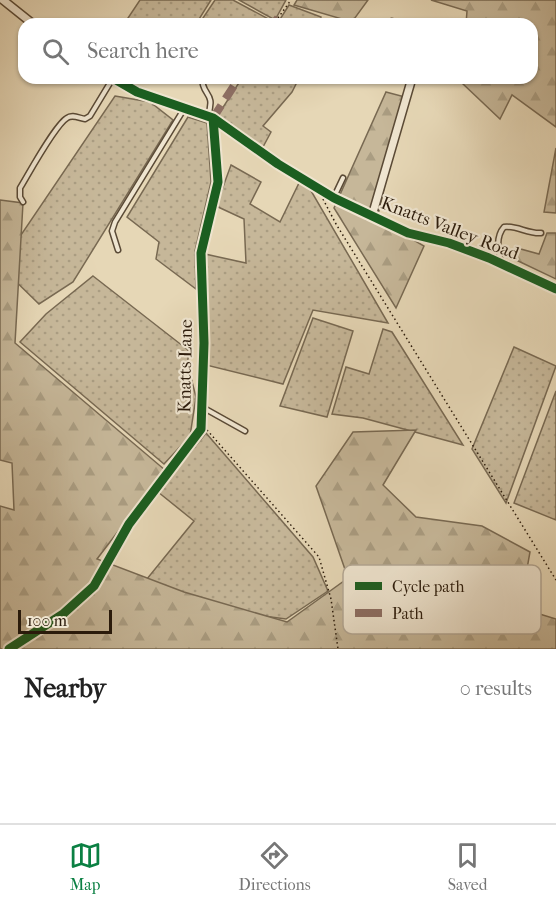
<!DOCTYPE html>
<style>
body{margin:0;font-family:"IM FELL French Canon",serif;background:#f6f6f6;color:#222}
.scale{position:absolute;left:18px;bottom:15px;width:94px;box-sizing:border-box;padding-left:6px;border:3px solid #2b1b0b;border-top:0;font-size:16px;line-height:21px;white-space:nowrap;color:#2b1b0b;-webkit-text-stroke:4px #efe5d0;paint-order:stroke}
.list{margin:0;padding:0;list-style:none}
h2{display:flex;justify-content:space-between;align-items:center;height:78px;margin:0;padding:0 24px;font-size:26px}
h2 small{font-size:20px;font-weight:400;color:#767676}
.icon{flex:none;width:33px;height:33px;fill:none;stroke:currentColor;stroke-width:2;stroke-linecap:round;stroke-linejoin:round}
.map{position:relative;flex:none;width:556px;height:649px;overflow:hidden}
.search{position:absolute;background:#fff;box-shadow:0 2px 4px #0004;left:18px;right:18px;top:18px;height:66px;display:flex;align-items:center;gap:15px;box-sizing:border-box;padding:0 21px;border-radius:18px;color:#767676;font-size:22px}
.sheet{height:174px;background:#fff}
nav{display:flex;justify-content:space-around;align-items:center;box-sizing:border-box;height:84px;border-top:2px solid #e0e0e0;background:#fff;font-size:16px;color:#767676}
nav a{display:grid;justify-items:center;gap:3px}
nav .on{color:#0b8043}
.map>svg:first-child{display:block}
.grass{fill:url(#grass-dots);stroke:#786952;stroke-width:1.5}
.forest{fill:url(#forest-firs);stroke:#786952;stroke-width:1.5}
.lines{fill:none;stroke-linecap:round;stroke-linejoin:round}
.lane-casing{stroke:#5a4a36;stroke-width:7}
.street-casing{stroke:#5a4a36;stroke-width:10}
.path{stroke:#2b1b0b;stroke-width:1.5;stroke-dasharray:1.5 3;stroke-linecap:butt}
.lane{stroke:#efe5d0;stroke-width:4}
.street{stroke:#efe5d0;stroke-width:7}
.quiet{stroke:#8d6e63;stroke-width:8;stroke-dasharray:15 8;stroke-linecap:butt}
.cycleway-casing{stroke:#efe5d0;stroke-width:13}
.cycleway{stroke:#1b5e20;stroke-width:9}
.labels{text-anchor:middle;stroke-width:4.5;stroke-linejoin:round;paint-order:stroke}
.street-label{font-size:18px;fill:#2b1b0b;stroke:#efe5d0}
.key{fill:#efe5d0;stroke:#b4a895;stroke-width:1.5}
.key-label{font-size:16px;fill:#2b1b0b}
</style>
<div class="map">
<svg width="556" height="649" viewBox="0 0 556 649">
<defs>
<pattern id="grass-dots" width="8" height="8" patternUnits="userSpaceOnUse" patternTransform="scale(1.5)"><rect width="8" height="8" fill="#c6b799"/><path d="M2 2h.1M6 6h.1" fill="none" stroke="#aa9d82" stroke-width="1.8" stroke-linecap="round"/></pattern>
<pattern id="forest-firs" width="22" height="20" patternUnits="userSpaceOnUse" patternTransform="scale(1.5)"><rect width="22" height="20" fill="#c6b799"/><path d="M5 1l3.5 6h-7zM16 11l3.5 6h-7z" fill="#aa9d82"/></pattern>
</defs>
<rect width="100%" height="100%" fill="#e6d7b6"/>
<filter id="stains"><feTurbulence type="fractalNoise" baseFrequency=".00333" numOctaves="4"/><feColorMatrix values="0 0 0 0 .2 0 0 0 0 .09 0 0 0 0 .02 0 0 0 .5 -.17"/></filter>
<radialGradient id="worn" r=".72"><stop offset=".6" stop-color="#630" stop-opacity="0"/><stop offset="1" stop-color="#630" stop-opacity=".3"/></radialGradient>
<path class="grass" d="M140,0H211L196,24H124Z
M215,0H233L274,22L272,24H199Z
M239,0H286L275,20Z
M289,5L321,17L320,24H277Z
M242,78H299L292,92L263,126L271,132L263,147L218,115Z
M115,96L150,102L173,120L73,282L39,304L0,266Z
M188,117L207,123L211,182L195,251L196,289L156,259L159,242L127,217Z
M231,165L261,182L250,204L280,222L300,181L310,189L388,323L313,310L283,384L206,365L208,342L205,254L246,263L244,219L216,206Z
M93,276L188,350V366L196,397L190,436L164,464L20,342L46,314Z
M313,318L353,331L327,417L280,406Z
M383,329L392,332L463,445L363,418L332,414L346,367L369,374Z
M514,347L556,366L506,503L472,449Z
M556,391V520L514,503Z
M206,433L313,557L328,591L286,619L240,613L142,585L194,521L158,492Z"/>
<path class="forest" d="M297,0H368L352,22L294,5Z
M431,0H556V127L512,95L500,119L462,83L463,78H532V24H466L467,11Z
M386,92L405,97L377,219L424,246L396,308L334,208Z
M556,148V213L544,212Z
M0,200L23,203L15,343L165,470L97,559L184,592L287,622L348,578L316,486L353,432L416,430L383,485L416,517L482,526L530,552L520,608L556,619V649H0V506L14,510L12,463L0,460Z
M547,233H556V279L514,259L517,248L539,254Z"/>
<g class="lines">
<g class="lane-casing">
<path id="lane" d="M392,21L401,24
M202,78C202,96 216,92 208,115
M334,197L343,178
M23,202L20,197V188C28,175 55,125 67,118C72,114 79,118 85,119L90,116L113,78
M118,250L112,231L115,222L184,109
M502,263C497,252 496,236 504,227C516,225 528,234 541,233
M202,407L245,431"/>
</g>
<g class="street-casing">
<path id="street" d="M3,0L33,24
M113,78L137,92L213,118L278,164L334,198L408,233L449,243L489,258L556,289
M372,216L412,78
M9,649L63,614L94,586L129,524L201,429L204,343L201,253L218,182L213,118"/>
</g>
<path class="path" d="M278,18L291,0
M323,199L336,224L556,580
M207,430L319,557L331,599L338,649"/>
<use href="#lane" class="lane"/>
<use href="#street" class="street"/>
<path class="quiet" d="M273,24L278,18
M213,118L239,78"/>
<g class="cycleway-casing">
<path id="cycleway" d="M113,78L137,92L213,118L278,164L334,198L408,233L449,243L489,258L556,289
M9,649L63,614L94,586L129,524L201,429L204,343L201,253L218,182L213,118"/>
</g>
<use href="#cycleway" class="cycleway"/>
</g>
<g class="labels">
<g class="street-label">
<text transform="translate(450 228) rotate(21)" y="6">Knatts Valley Road</text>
<text transform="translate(185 366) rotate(-89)" y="6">Knatts Lane</text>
</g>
</g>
<rect x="343" y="565" width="198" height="69" rx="9" class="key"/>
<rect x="355" y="582" width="27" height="8" fill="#1b5e20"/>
<rect x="355" y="609" width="27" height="8" fill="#8d6e63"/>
<g class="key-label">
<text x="392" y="592">Cycle path</text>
<text x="392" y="619">Path</text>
</g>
<rect width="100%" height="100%" filter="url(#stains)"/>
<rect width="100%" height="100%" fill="url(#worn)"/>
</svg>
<div class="scale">100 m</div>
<div class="search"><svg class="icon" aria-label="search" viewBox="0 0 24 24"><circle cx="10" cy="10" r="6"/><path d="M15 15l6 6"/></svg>Search here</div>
</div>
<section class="sheet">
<h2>Nearby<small>0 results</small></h2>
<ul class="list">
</ul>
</section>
<nav>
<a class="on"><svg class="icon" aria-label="map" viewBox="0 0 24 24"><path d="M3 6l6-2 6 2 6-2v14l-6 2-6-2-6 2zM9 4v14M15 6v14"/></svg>Map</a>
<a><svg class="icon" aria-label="directions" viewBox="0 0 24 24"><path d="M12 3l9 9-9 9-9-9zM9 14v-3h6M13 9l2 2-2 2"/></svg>Directions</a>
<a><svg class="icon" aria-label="saved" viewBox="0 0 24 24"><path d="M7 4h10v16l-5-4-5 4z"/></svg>Saved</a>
</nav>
